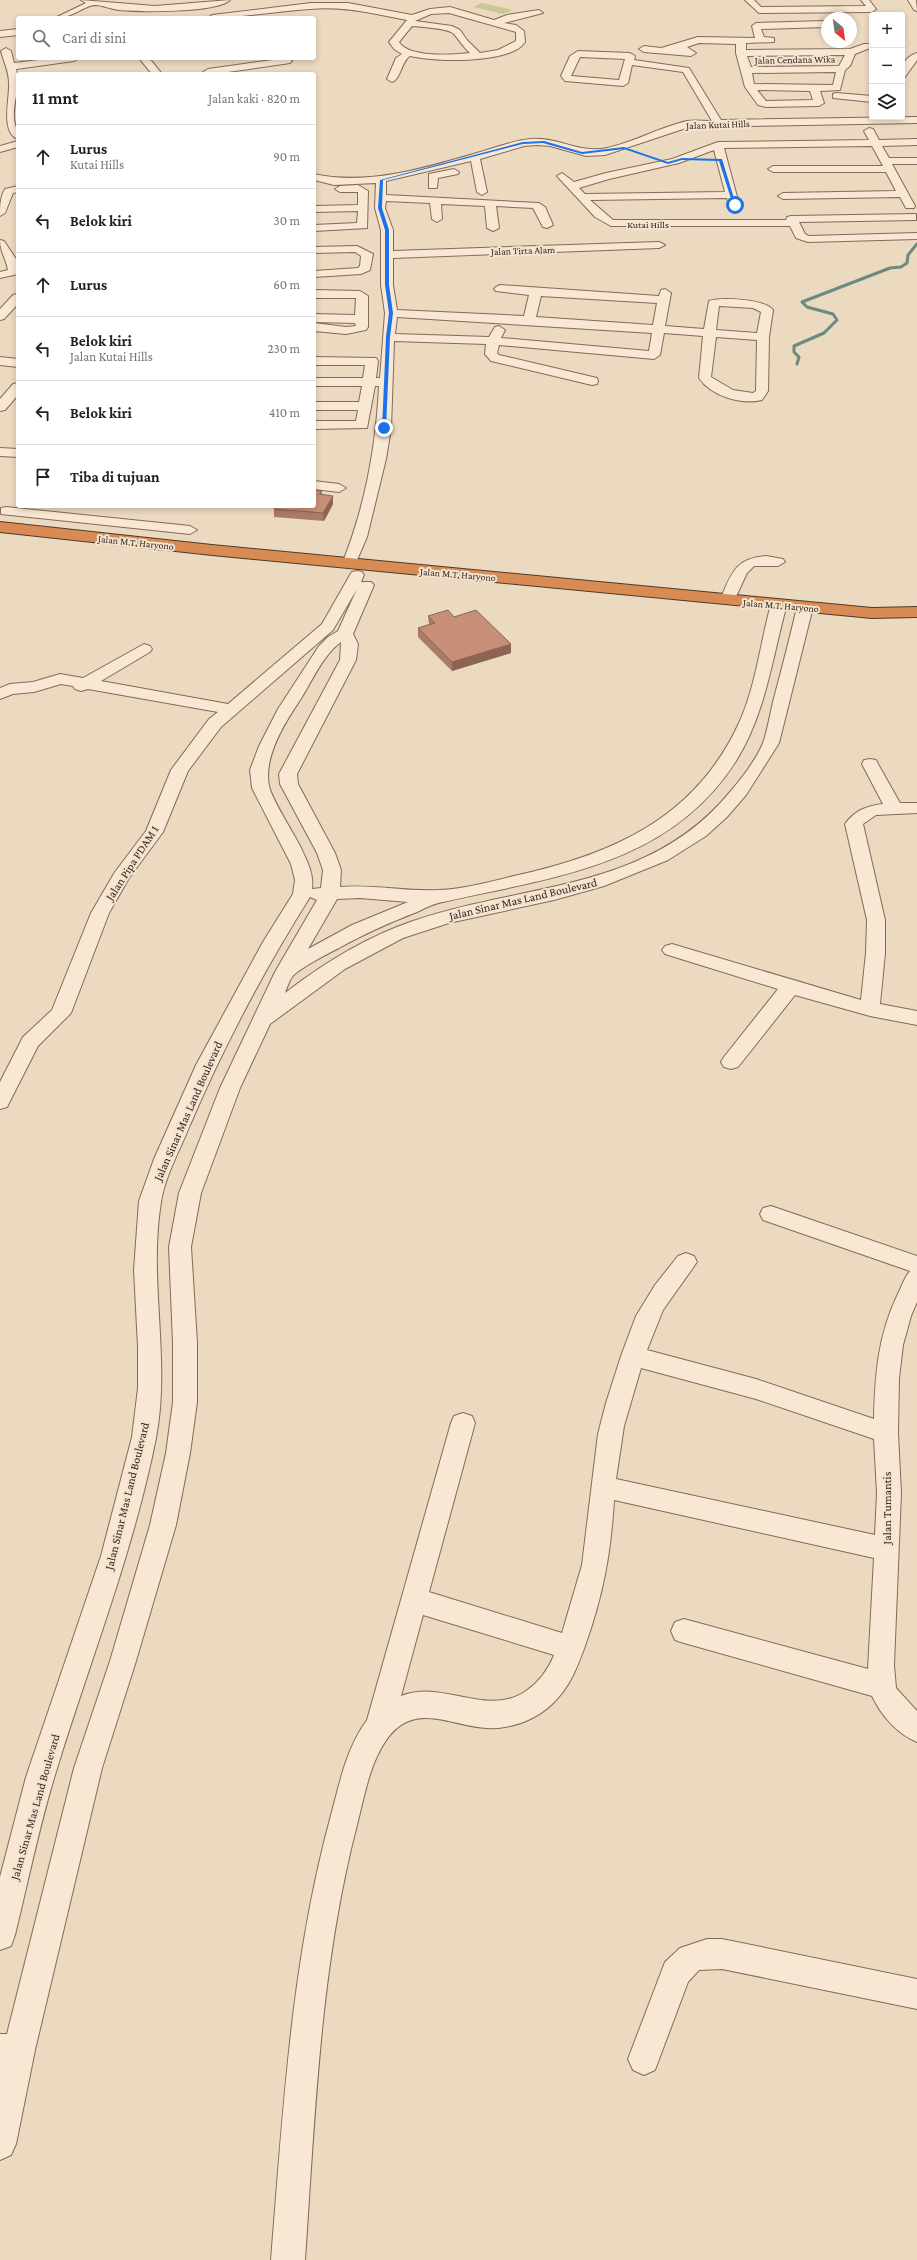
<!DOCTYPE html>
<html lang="id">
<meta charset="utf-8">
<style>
body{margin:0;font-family:"Crimson Pro",serif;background:#f6f6f6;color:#222}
.controls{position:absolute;right:12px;top:12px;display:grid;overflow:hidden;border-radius:4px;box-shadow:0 2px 6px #0003}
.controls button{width:36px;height:36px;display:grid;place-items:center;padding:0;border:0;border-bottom:1px solid #e0e0e0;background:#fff;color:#222;font:20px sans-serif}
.compass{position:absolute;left:821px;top:12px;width:36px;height:36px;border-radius:50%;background:#fff;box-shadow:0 2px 6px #0003;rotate:151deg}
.stop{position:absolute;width:12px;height:12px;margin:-9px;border:3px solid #1a73e8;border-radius:50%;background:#fff}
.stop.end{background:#1a73e8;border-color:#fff;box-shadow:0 1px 4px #0008}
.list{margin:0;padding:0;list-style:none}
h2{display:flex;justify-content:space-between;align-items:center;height:52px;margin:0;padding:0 16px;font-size:17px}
h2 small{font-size:13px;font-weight:400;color:#767676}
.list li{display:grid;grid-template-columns:26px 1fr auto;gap:12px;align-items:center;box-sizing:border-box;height:64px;padding:0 16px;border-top:1px solid #e0e0e0}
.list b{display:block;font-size:15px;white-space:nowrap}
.list p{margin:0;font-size:13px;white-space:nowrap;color:#767676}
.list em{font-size:13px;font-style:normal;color:#767676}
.icon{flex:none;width:22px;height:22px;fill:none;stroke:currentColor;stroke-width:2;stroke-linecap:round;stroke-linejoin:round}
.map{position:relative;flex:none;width:917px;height:2260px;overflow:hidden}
.search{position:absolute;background:#fff;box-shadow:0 2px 6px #0003;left:16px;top:16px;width:300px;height:44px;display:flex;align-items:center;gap:10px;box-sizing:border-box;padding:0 14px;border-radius:4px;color:#767676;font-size:15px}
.panel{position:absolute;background:#fff;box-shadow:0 2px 6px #0003;left:16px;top:72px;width:300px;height:436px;border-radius:4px}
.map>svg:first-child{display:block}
.green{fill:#c8c895}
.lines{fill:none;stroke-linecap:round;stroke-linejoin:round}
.stream{stroke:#6b8b7f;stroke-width:3}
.minor-casing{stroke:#836a59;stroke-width:2}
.highway-casing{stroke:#51392e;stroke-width:2}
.minor{fill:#f7e7d3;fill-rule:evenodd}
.highway{fill:#d88c54;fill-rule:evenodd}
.wall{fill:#ac7b67}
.shaded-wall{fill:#8c6454}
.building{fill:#c88f78;stroke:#8c6454}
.route{fill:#1a73e8}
.labels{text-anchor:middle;stroke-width:4;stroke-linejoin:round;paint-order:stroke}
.far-street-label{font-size:10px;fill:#34251d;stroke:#f3e4d0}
.street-label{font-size:12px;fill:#34251d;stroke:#f3e4d0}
</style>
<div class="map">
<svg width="917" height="2260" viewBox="0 0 917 2260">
<rect width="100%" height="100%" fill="#ebd9c0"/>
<path class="green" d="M482,3L513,10L503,14L473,7Z"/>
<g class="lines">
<path class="stream" d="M797,364L799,357L794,352V346L824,333L837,320L833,314L807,307L802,302L890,268L901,267L907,263L908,255L917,244"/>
<g class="minor-casing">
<path id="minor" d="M81,0L155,6L230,0C217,13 138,12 119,10C111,9 102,5 95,5C83,6 73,18 55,18L86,3Z
M745,0H754L761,7L866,6L861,0H869L876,9L872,12L759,13Z
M908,0H916L917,11L914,10Z
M311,3H348L412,15L430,9L450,7L494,20L507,15L539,10L543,13L504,23L516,25L524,31L525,42C511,64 434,62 410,56C401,62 401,79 392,82L387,79L396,58L402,54L394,49L389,42L407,20C375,14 344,6 311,9C276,11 242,18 208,18L212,15ZM449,13L516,32V41L498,50L480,53L467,40L460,30L452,26L415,21L431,14ZM412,26C421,27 448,28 454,34C460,41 464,48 470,53C453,55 409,58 399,42Z
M827,21V27L761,29L764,37L774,38V42L746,43V50L850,49L864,44H870V48L855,54L850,66L845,70L840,90L820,91L824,103L819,106L766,107L758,105L745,87L736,53V44L699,43L687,47L696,53L691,56L644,52L639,49L644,46L661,48L698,37L755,38L752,26L756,23ZM845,55L839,66L751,67L747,56ZM836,72L833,85L754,84L752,73ZM757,90L810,91L813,100L766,101Z
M18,29V35L0,37V31Z
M6,48L11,51L14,63L54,58H79L74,61L16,69C21,88 13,100 14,117C14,125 18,131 18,139C0,133 10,98 9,83C9,71 4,63 1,51Z
M578,51L630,53L635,56L634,60L689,68L721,120L917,117V123L689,127L605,155L586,156L550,146L537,145L524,146L480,159L487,192L482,195L477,192L471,161L386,181V195L539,203L545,207L553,225L547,228L543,227L533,208L496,206L499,228L493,231L487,228L485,206L441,204L442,219L437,222L432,219L430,203L386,201L385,208L393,230V251L659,242L665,245L659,248L393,258V285L397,310L524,316L529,295L496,291L494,289L496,287L500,285L659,296L661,290L665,289L671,293L665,326L704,329L709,301C721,297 765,299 773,310L769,337L768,391L762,400C741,405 711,396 699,378L703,336L664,333L660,355L654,359L499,345L497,353L499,355L597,378L598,381L597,384L592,385L491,361L485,354L486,344L394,341L391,428L386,459L367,537L354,567H344L342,564C365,507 376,447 379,386H375L367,428L314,429V421H356L358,410H314V402H359L362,386H314V378H363L365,365H314V357L376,358L378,361L376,378H380L385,313L381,285V230L375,208L376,183L334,185L314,180V174C368,186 425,168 477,153C494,148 512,141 530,139C557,136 579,154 607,148C635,142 660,127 687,121C695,120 704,121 712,121L683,72L632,65L628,83L623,86L565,81L561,76L570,56ZM580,57L625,59L619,80L571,76ZM541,296L657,303L653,325L536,317ZM719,306L753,308L761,312L757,333L716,330ZM397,317L652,333L649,351L501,338L505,330L499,326L495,327L489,337L395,334ZM716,337L757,340L756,391L753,393L733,390L711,377Z
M917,53V60L905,77L902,78C902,66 904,57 917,53Z
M139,58H149L162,74H152Z
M287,58L292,61L290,63L214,74H205L203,72L208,69Z
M836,93L872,96V102L833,98V94Z
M869,128L873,129L879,140L917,139V145L882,146L889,158H917V164H892L915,206L914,208H906L900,197L783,199L778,196L783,193L896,191L886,172H773L768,169L773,166H883L872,146L724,148L740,208L735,211L730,208L727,198L590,200L613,220H786L787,217L791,216L916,214V220L799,222L805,234L809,236L917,233V239L808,242L796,238L790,226H611L595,217L557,176L562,173L574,182L606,173L672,159L718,142L869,140L864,131ZM714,150L725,192L585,194L579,188L609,179L679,163Z
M18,141V147L0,152V146Z
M454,169L459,172L458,174L438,178L437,188H429V174Z
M358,185L368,191L367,228L314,231V225L357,223L358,211L314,212V206L358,205V192H340L335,189L340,186Z
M18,186V192L13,193L5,213L0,216C0,206 0,198 5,189Z
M0,240L4,241L18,262V274L0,278V272L8,270C6,258 0,252 0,240Z
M357,246L373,254L370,270L361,274L314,277V271L358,268L360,266L361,256L355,252L314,253V247Z
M314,290L360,291L368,296V327L366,330L346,334L314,331V323L346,327L356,326L355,323L314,322V314L355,315L356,298H314Z
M17,294L18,304L4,319L0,320V309L13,295Z
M0,357L18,359V367L0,365Z
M18,383V395L5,410L0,411V399L13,384Z
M0,448L18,449V457L0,456Z
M314,481L339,484L346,488L339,492L314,489Z
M6,507L190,526L197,530L190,534L1,514V508Z
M766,556L783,559L785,562L778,566H754L747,573L733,603H723L720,600C731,575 734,558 766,556Z
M357,571L362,572L364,575L361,582H371L374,585L353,634L358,644L356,660L297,774L298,784L335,853L341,870L340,887C373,884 406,892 439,890C464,889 489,882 514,876C611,855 695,819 739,723C756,686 760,644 771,604L774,601H784L787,604C772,658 766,713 736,761C669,866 553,877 443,902C435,903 425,908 417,912C391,922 364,934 339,948C329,953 298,969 292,977C289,981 287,988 285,993C324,963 366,937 413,921C523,883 648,892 730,792C742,778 756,760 763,743C768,729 770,713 774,698C782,668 790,637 797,607L800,604H810L813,607L779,743L746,795L727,817L706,836L668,860L604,886L554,900L449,923L403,938L345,969L270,1024L240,1088L201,1193L191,1247L197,1343V1402L190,1453L176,1525L136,1661L102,1768L35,2050L16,2144L11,2155L0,2160V2034H7L74,1768L110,1661L150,1525L166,1453L173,1402V1343L169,1247L179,1193L220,1088L275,972L317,900L310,897C264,970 224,1046 190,1125C180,1150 165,1176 161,1202C148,1281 171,1360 156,1438C133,1554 89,1663 55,1775C39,1827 28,1882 15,1935L11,1946L0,1950V1877L26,1777L101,1556L132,1437L138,1388V1347L134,1270L139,1201L154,1159L196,1065L263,942L293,894L295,880L291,864L252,788L250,770L259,746L278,709L319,646L328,637L338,631L357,589L333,630L221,727L188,771L163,832L129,878L109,913L71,1013L38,1046L7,1107L0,1109V1082L23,1037L52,1010L91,913L115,872L146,831L171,770L209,719L218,712L88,689L81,691L75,689L73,686L61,684L34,692L13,694L0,699V688L10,684L33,682L60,674L83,678L144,644L150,646L152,649L150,652L101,681L228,704L322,624L350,575L352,572ZM341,642L340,660L279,774L280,784L317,853L323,870L321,888L312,889C314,873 307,861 300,846C293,832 272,800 269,786C263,756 286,721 302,697C313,679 324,654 341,642ZM360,898L408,902L352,925L308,949L337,899Z
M870,759L876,760L878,764L900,803H917V813L876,815L863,824L885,920V953L880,1004L917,1011V1025L870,1016L795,995L738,1067L731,1069L724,1067L721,1062L724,1057L778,989L665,954L662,950L665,946L672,944L861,1000L866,953L867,920L845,824C855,810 867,806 883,804L862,764L864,760Z
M771,1206L917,1256V1302L911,1316L903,1345L899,1378L898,1433L901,1493L894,1665L896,1688L917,1711V1742C897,1734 881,1715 872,1696L684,1643L675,1640L671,1631L675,1622L684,1619L868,1669L874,1558L614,1500C611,1553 603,1596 585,1646C578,1665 571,1684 557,1699C544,1714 524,1724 505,1727C461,1736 417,1693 385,1742C369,1766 364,1798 357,1825C320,1967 315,2115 305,2260H271C283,2112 291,1963 330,1819C339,1786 346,1748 367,1720L451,1423L454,1416L463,1413L472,1416L475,1423L429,1592L562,1633L582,1565L598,1434L606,1403L621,1356L636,1316L655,1285L678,1256L686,1253L694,1256L697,1262L663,1310L647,1350L756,1379L874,1419C875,1375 878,1336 897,1296C901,1288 904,1278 910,1271L763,1220L760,1214L763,1208ZM641,1368L756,1399L874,1439L877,1493L875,1535L616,1479L624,1426ZM423,1615L554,1655C548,1670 539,1682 526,1691C487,1718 443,1679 401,1696Z
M707,1939H722L917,1979V2009L722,1969L699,1970L688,1982L655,2070L644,2075L633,2070L628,2059L665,1962L680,1948Z"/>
</g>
<g class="highway-casing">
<path id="highway" d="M0,522L212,545L872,608L917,607V617L872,618L212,555L0,532Z"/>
</g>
<use href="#minor" class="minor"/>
<use href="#highway" class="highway"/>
</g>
<path class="wall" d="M322,491V495L333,496V504L324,521L274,517V509Z
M428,616L454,617L511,653L452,671L418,637V628L429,624Z"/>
<path class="shaded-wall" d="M333,496V504L324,521L323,513Z
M511,644V653L452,671V662Z"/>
<path class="building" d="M314,490L322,491L319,494L333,496L323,513L274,509L275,506H314Z
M448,610L454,617L476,610L511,644L452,662L418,628L435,623L428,616Z"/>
<path class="route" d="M544,141L582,152L624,147L668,162L682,158L722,159L736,205H733L719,161L682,160L668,164L624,149L582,154L543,143L523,144L383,180L382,208L389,230V285L393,313L390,337L386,428L382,429L386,337L389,313L385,285V230L378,208L380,180L523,142Z"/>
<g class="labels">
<g class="far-street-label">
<text transform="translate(795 59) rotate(-1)" y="4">Jalan Cendana Wika</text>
<text transform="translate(718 124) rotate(-2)" y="4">Jalan Kutai Hills</text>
<text x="648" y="228">Kutai Hills</text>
<text transform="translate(523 250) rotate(-2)" y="4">Jalan Tirta Alam</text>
<text transform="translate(136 542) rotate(6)" y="4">Jalan M.T. Haryono</text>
<text transform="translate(458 574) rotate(5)" y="4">Jalan M.T. Haryono</text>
<text transform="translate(781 605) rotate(5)" y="4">Jalan M.T. Haryono</text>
</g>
<g class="street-label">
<text transform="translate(132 863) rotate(-57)" y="4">Jalan Pipa PDAM 1</text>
<text transform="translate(523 899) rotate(-13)" y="4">Jalan Sinar Mas Land Boulevard</text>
<text transform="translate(188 1111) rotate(-66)" y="4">Jalan Sinar Mas Land Boulevard</text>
<text transform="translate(127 1496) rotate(-76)" y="4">Jalan Sinar Mas Land Boulevard</text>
<text transform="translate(887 1508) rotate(-90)" y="4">Jalan Tumantis</text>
<text transform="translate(35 1807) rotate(-74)" y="4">Jalan Sinar Mas Land Boulevard</text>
</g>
</g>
</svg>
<div class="controls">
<button>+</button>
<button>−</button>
<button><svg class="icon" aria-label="layers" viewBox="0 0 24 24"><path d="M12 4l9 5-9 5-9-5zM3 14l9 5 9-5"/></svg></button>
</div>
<svg class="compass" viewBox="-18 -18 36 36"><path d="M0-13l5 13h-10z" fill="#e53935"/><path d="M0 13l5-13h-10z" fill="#767676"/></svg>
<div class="stop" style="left:735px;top:205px"></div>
<div class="stop end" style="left:384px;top:428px"></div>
<div class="search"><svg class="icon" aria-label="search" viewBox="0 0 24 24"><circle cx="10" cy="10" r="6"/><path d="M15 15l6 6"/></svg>Cari di sini</div>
<section class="panel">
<h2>11 mnt<small>Jalan kaki · 820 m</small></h2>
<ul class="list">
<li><svg class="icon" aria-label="ahead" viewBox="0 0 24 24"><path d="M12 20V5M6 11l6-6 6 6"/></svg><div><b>Lurus</b><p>Kutai Hills</p></div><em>90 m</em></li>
<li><svg class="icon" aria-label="left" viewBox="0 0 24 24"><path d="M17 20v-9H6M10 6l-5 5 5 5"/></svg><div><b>Belok kiri</b></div><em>30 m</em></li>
<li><svg class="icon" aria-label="ahead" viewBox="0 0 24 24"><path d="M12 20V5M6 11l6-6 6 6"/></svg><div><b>Lurus</b></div><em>60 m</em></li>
<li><svg class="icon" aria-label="left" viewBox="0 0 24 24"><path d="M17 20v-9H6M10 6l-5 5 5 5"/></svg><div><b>Belok kiri</b><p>Jalan Kutai Hills</p></div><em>230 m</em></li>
<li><svg class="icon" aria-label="left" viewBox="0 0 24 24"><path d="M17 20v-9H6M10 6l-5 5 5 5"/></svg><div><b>Belok kiri</b></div><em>410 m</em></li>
<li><svg class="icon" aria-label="arrive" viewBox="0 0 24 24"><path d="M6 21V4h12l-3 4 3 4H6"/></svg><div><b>Tiba di tujuan</b></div></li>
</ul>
</section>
</div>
